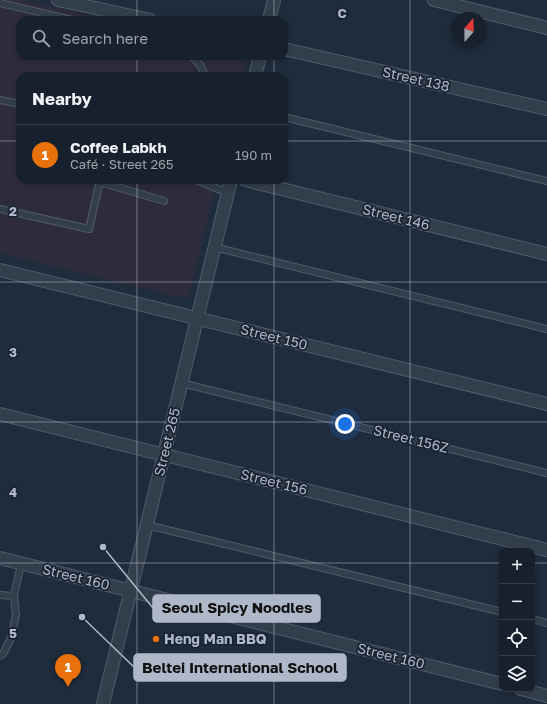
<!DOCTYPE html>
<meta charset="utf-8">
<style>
body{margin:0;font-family:"Golos Text",sans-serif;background:#202935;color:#f1f3f6}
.controls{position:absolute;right:12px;bottom:12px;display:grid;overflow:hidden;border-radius:8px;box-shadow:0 2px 6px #0003}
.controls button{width:36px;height:36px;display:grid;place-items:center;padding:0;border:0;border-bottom:1px solid #363e49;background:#17212d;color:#f1f3f6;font:20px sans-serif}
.compass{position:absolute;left:451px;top:12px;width:36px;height:36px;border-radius:50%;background:#17212d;box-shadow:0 2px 6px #0003;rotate:20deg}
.you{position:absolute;left:345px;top:424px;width:14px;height:14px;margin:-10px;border:3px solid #fff;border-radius:50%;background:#1a73e8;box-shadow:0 0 0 6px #1a73e833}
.badge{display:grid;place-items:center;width:26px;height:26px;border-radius:50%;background:#7cb0ff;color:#fff;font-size:13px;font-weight:700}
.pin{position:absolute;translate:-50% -33px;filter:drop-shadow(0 1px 2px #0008)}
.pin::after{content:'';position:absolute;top:21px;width:14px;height:12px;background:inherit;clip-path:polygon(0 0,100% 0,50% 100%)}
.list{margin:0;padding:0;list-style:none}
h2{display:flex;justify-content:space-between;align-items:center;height:52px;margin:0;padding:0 16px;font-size:17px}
h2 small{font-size:13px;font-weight:400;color:#9ea3aa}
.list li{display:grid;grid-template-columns:26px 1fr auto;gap:12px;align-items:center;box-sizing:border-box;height:60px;padding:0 16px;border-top:1px solid #363e49}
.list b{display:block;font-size:15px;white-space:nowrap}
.list p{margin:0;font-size:13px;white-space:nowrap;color:#9ea3aa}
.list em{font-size:13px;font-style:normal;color:#9ea3aa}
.icon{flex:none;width:22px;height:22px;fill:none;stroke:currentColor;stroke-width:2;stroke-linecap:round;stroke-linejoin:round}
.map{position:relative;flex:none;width:547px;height:704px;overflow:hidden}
.search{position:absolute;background:#17212d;box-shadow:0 2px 6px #0003;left:16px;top:16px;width:272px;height:44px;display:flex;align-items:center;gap:10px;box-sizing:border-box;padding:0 14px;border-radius:12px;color:#9ea3aa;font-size:15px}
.panel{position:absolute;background:#17212d;box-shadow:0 2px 6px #0003;left:16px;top:72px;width:272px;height:112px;border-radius:12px}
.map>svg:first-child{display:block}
.medical{fill:#2e2c3c}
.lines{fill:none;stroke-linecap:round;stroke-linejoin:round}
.service-casing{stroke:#515b6a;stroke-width:8}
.minor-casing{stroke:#515b6a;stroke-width:14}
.service{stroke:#333e4c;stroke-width:6}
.minor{stroke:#333e4c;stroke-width:12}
.grid{fill:none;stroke:#aeb8c8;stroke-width:1;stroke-opacity:0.55}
.food-dot{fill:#e8710a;stroke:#192331;stroke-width:1.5}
.labels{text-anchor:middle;stroke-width:3.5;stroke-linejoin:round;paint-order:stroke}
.street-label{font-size:14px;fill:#aeb8c8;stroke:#192331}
.poi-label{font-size:14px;font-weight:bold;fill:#aeb8c8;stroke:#192331;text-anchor:start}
.grid-label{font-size:13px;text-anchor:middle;font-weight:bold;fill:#aeb8c8;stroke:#192331;stroke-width:3.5;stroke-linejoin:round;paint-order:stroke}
.leader{fill:none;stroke:#aeb8c8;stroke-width:1.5}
.callout-dot{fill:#aeb8c8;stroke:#192331;stroke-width:1.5}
.callout{fill:#aeb8c8;stroke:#aeb8c8;stroke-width:1.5}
.callout-label{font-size:15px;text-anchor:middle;font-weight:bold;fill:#111}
</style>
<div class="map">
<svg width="547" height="704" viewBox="0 0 547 704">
<rect width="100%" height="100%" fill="#1f2c3c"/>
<path class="medical" d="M0,0H22L109,20H20V56H247L242,76H20V180H217L188,299L0,253Z"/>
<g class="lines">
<g class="service-casing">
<path id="service" d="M0,3L72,20
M192,56L201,66L205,76
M0,100L20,104
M284,117L547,181
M196,180L228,193
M100,182L164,201
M0,209L89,229L100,180
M214,247L547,329
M181,383L547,473
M147,525L502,612
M0,595L14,596
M532,619L547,623
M0,656L3,654L11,638L16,615L14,596L21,564"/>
</g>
<g class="minor-casing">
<path id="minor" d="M58,0L150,20
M434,0L547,28
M269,20L274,0
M284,49L547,109
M255,76L260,56
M245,180L547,254
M0,270L547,404
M0,414L547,550
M0,558L502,684
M521,689L547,696
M103,704L231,180"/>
</g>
<use href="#service" class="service"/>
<use href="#minor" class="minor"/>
</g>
<path class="grid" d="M137,0V20M274,0V20M410,0V704M137,56V76M274,56V76M0,141H20M284,141H547M137,180V704M274,180V704M0,282H547M0,422H547M0,563H502M532,563H547"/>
<circle class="food-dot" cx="156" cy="639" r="4"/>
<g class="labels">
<g class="street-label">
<text transform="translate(416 79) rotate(13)" y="5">Street 138</text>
<text transform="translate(396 217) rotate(14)" y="5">Street 146</text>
<text transform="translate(274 337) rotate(14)" y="5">Street 150</text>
<text transform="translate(411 439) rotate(14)" y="5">Street 156Z</text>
<text transform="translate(167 442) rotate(-76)" y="5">Street 265</text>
<text transform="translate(274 482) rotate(14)" y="5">Street 156</text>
<text transform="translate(76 577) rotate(14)" y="5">Street 160</text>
<text transform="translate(391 656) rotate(14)" y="5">Street 160</text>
</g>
<g class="poi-label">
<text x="164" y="644">Heng Man BBQ</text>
</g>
</g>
<g class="grid-label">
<text x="342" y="18">C</text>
<text x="13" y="216">2</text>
<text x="13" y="357">3</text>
<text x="13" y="497">4</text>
<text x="13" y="638">5</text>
</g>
<path class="leader" d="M103 547L153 608M82 617L134 667"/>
<g class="callout-dot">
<circle cx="103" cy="547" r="4"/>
<circle cx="82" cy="617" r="4"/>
</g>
<g class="callout">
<rect x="153" y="595" width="167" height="27" rx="4"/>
<rect x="134" y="654" width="212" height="27" rx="4"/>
</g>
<g class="callout-label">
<text x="237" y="613">Seoul Spicy Noodles</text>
<text x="240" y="673">Beltei International School</text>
</g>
</svg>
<div class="controls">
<button>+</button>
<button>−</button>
<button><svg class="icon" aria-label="locate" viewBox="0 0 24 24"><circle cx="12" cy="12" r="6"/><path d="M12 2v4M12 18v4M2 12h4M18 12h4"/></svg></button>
<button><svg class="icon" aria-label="layers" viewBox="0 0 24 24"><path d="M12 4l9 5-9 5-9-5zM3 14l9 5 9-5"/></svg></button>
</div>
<svg class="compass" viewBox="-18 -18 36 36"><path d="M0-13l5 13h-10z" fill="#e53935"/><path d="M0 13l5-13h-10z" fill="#9ea3aa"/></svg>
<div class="you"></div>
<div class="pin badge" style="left:68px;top:687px;background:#e8710a">1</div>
<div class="search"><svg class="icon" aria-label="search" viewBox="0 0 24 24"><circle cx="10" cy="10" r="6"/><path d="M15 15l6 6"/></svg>Search here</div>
<section class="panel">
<h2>Nearby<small></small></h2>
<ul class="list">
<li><span class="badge" style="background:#e8710a">1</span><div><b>Coffee Labkh</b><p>Café · Street 265</p></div><em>190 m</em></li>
</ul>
</section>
</div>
